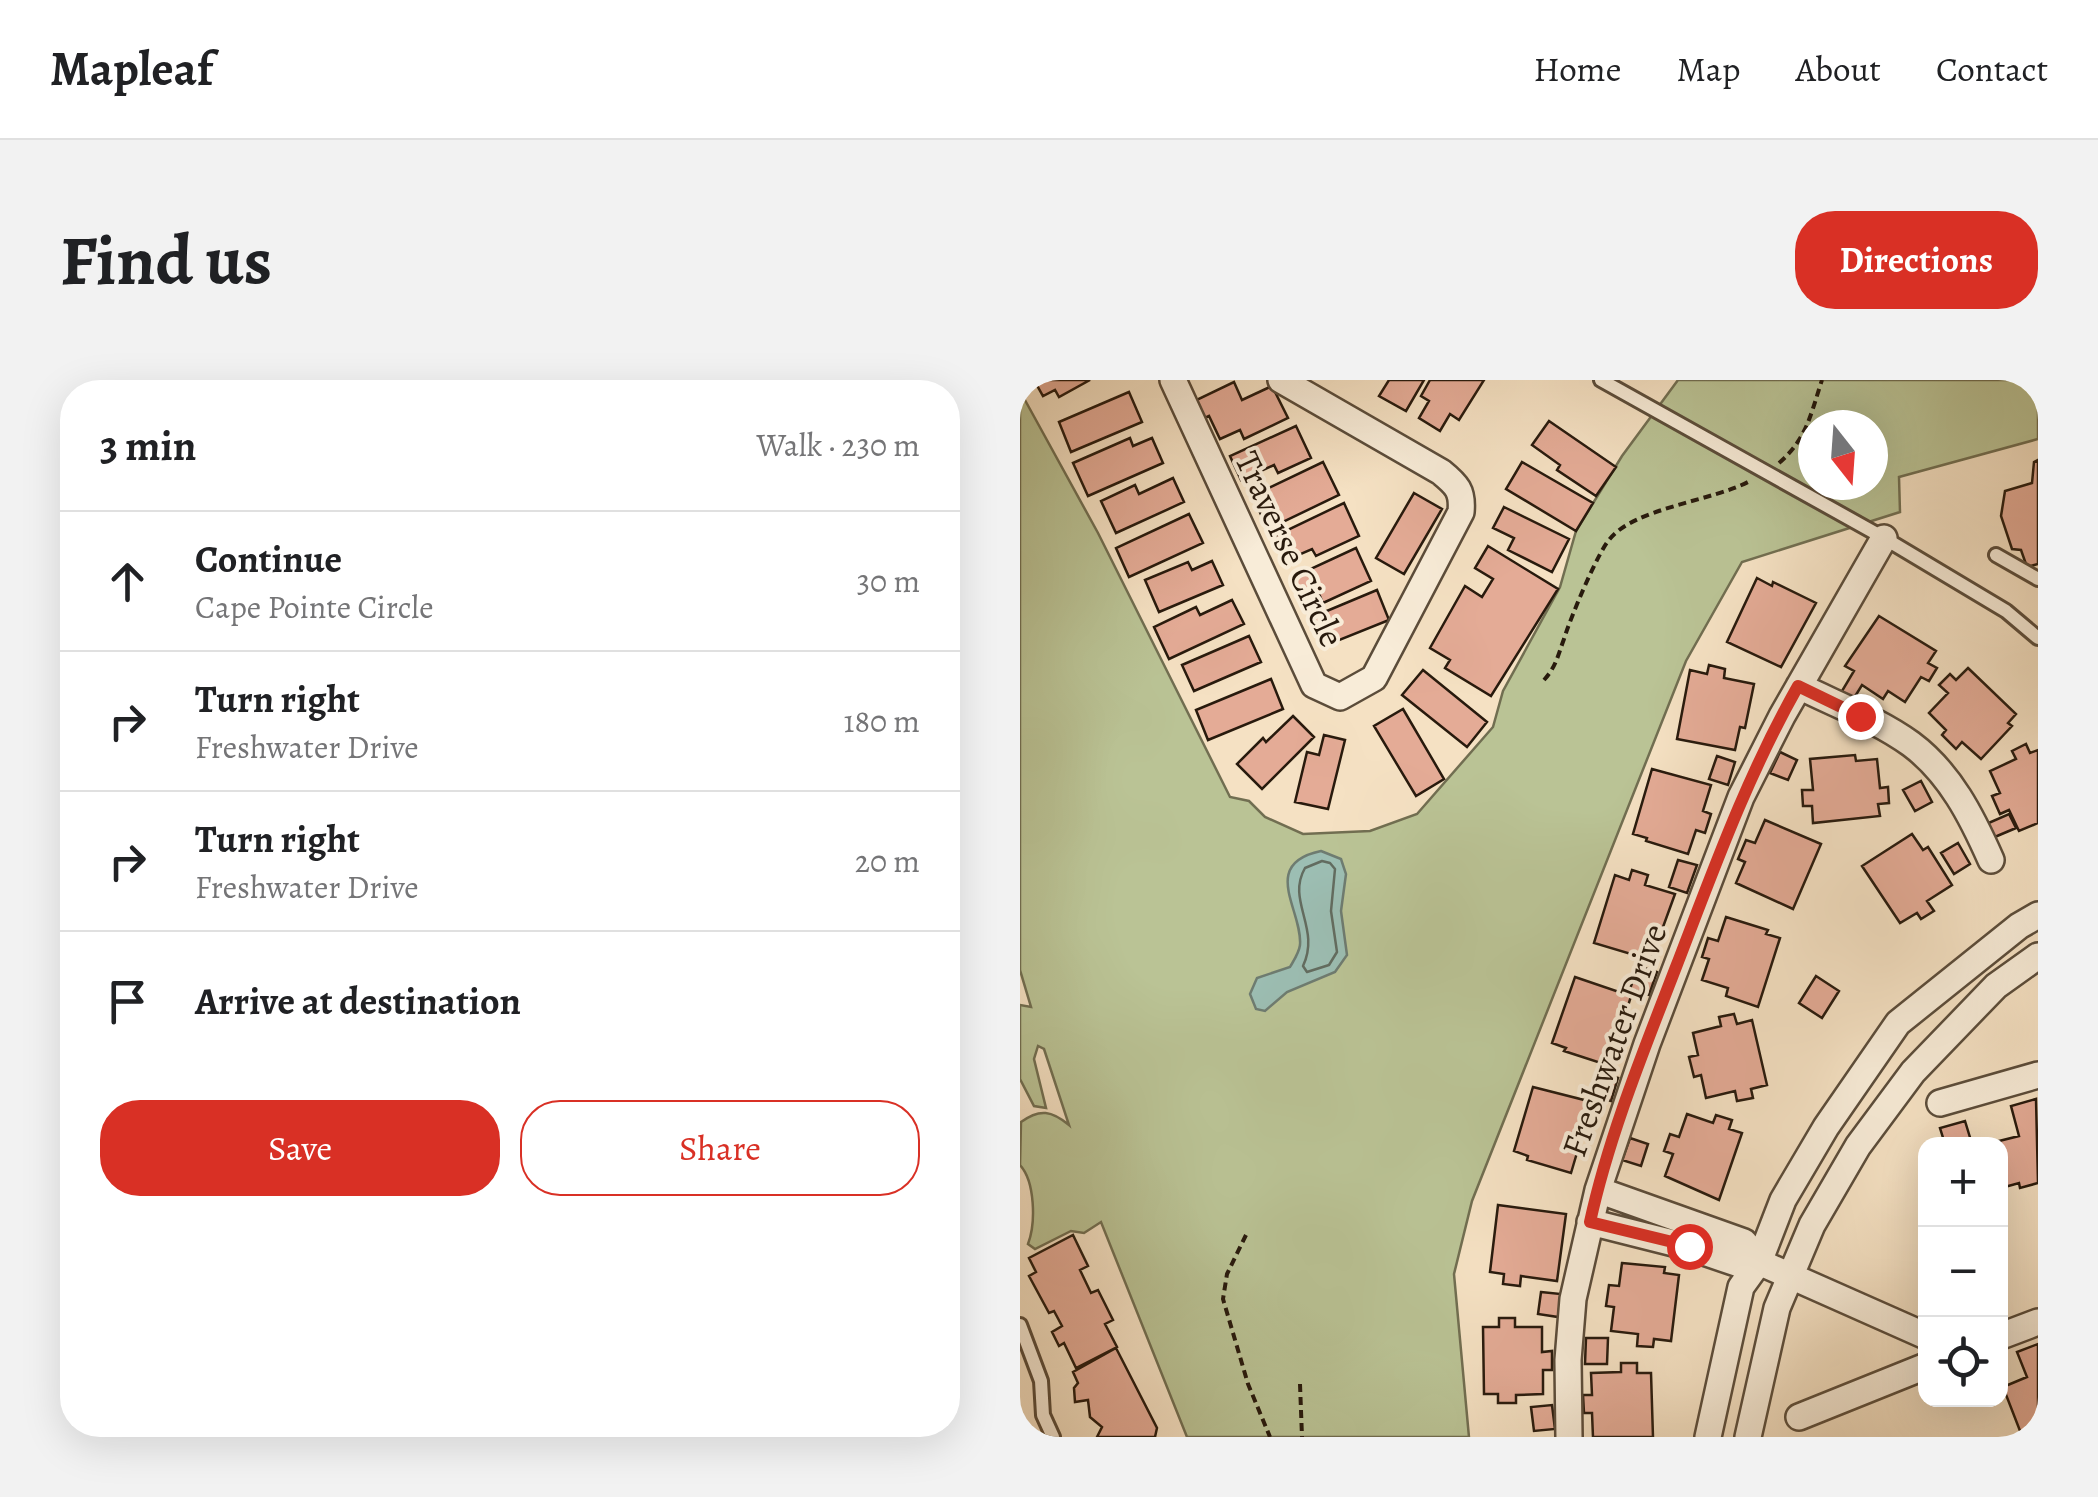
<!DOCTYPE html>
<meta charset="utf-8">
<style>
body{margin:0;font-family:Alegreya,serif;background:#f2f2f2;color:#202124}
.controls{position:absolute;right:30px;bottom:30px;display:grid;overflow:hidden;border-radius:20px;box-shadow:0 10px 40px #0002}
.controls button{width:90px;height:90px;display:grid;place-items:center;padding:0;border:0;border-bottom:2px solid #e0e0e0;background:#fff;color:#202124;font:50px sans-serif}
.compass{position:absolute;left:778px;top:30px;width:90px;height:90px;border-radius:50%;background:#fff;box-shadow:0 10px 40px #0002;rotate:163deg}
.stop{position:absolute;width:30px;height:30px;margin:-22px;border:8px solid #d93025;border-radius:50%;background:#fff}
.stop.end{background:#d93025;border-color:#fff;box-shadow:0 2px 10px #0008}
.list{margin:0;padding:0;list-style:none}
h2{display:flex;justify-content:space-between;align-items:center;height:130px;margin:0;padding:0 40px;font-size:42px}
h2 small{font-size:32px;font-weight:400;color:#757577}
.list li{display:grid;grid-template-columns:65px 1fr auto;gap:30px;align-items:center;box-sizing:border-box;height:140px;padding:0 40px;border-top:2px solid #e0e0e0}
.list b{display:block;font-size:38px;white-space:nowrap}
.list p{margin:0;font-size:32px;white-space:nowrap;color:#757577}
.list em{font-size:32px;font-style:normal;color:#757577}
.actions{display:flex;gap:20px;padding:30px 40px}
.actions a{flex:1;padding:22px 0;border:2px solid #d93025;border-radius:40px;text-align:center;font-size:35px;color:#d93025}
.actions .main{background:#d93025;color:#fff}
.icon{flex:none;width:55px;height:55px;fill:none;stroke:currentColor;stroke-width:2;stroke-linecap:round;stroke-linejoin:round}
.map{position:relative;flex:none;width:1018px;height:1057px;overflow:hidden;border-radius:40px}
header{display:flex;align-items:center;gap:60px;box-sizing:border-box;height:140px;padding:0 50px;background:#fff;border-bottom:2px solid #e0e0e0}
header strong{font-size:48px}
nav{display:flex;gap:55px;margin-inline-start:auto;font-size:35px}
.intro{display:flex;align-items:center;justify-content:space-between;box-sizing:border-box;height:240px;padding:0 60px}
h1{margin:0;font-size:70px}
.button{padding:25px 45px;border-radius:40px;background:#d93025;color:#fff;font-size:35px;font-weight:700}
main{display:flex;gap:60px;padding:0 60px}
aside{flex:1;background:#fff;border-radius:40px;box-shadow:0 10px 40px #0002}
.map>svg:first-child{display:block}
.green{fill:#bac395;stroke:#716e51;stroke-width:2.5;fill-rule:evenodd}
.water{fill:#9cbeb3;stroke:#6e7c71;stroke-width:2.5}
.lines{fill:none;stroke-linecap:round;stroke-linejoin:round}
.shore{stroke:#626c60;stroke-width:2.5}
.building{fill:#e4ab96;stroke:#281a0d;stroke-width:2.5}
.service-casing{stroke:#5b4c3a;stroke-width:18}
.minor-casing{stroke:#5b4c3a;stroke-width:30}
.path{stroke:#281a0d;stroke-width:4;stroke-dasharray:8 5;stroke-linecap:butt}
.service{stroke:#f8ecd8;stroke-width:12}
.minor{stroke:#f8ecd8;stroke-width:25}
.route{stroke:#d93025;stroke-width:12}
.labels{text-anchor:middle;stroke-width:8;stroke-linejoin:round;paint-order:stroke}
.street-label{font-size:35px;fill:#281a0d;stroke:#f8ecd8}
</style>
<header>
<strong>Mapleaf</strong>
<nav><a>Home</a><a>Map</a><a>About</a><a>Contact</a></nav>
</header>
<div class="intro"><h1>Find us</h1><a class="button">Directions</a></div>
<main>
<aside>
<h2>3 min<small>Walk · 230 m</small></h2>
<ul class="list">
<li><svg class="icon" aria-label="ahead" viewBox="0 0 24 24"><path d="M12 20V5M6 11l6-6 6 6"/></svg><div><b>Continue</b><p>Cape Pointe Circle</p></div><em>30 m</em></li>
<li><svg class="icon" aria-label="right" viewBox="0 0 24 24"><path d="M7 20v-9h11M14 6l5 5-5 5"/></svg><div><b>Turn right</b><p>Freshwater Drive</p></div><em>180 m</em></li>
<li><svg class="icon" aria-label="right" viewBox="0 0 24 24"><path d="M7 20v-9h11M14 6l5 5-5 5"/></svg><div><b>Turn right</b><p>Freshwater Drive</p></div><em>20 m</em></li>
<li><svg class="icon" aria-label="arrive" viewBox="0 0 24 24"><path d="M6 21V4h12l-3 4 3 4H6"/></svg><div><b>Arrive at destination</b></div></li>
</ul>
<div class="actions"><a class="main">Save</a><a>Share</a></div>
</aside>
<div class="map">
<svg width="1018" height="1057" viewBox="0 0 1018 1057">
<rect width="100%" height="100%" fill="#f5e1c3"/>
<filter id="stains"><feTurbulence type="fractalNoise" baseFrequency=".002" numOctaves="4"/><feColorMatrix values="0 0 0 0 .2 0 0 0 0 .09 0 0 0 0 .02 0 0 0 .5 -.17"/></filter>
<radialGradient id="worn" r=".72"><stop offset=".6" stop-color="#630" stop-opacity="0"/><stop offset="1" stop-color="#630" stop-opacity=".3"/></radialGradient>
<path class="green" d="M658,0H1018V59L879,97L880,132L722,182L666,281L452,821L434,894L449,1057H167L81,842L64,853L51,851L15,869L8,864C16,843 15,801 0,785L1,742C20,728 32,731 49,745L24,669L18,666L14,679L26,728L14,726L0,699V625L11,627L0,590V11L78,153L210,417L229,421L245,437L283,454L350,451L397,434L473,347L483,311L540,207L556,151L602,76ZM793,45H853V105H793Z"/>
<path class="water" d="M301,471L321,479L326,494L321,531L327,575L315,592L267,612L245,631L236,629L230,614L237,598L270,587C274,580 279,573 280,565C283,531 239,484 301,471Z"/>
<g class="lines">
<path class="shore" d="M302,481L310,483L315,489L311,531L317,572L309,585L287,592L283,586C301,548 266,521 285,488Z"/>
</g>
<path class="building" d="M14,0H70L39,17L35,10L23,16Z
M369,0H404L386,31L359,16Z
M410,0H464L439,40L430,34L420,51L399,38L409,21L401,16Z
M214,2L222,20L252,6L268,38L224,59L220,50L200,59L189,36L176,42L168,24Z
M109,12L122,42L51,72L39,42Z
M529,41L596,87L576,116L537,90L540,85L512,65Z
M276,46L291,78L258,93L254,85L221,100L210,76Z
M110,58L113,66L132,58L143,83L68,116L53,83Z
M1018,80V184L1007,187L1001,170L992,169L981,136L985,111L1012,103L1014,82Z
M303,82L319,115L248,149L232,116Z
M502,82L573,123L556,151L486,109Z
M153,98L164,122L96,153L81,121L115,105L119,114Z
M394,113L422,129L384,194L356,178Z
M324,123L339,156L296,176L292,169L267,180L255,156Z
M484,127L549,159L532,192L488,170L494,158L473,148Z
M169,134L183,163L109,197L96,168Z
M468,166L538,209L471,316L425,288L430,280L410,268L445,206L462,217L473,199L455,188Z
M336,168L351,201L303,223L299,214L282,222L271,198Z
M192,181L203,205L139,232L125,200L168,182L172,190Z
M737,198L752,206L753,202L796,223L761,287L707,262Z
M357,210L369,240L302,267L290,238Z
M212,220L224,244L149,279L134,247L176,227L180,235Z
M859,236L916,271L908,283L917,288L909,301L901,297L885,322L868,311L863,319L842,305L831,323L819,316L834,291L825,286Z
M229,256L241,282L174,311L162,285Z
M689,285L705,289L704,298L734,304L725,348L720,347L715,370L657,359L670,290L687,294Z
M948,288L996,334L988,343L992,346L961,379L942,362L936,369L922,355L926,350L909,333L928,313L919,305L930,294L936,300Z
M403,290L467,342L447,367L382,315Z
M251,299L263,329L188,360L176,330Z
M383,329L424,399L396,416L354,346Z
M273,336L294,357L242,409L217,384L243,358L246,362Z
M304,355L325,360L308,429L275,422L287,372L299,375Z
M1006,364L1010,373L1018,370V443L999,451L989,430L980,434L972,416L980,413L970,391L996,379L992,371Z
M760,372L777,380L768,400L750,393Z
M835,375L836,381L857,379L860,408L868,407L869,423L858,424L860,436L793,443L792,426H783L782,410H793L790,379Z
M697,376L715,382L708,405L689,399Z
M632,389L691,405L683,431L691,434L685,453L676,450L668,474L626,461L627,458L613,454Z
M901,401L912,422L895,431L883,410Z
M989,434L996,448L970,459L964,445Z
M745,440L801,464L773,529L716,503L725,482L718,479L726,460L735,463Z
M892,454L903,470L908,467L932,505L907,521L914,531L901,539L897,533L880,543L842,486Z
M938,463L950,484L934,494L921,473Z
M658,480L677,485L667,513L649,507Z
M612,490L628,495L625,505L655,514L631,580L574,563L595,495L609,500Z
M706,537L748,550L746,554L760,558L738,627L706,616L708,608L682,600L689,579L682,577L688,558L698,561Z
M618,586L637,592L629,615L610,609Z
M796,596L819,611L802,638L779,623Z
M555,597L611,616L590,686L544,671L546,668L532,663Z
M714,634L717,644L732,640L747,705L731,709L733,718L717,721L715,711L686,718L681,695L674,697L669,677L678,675L673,653L701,646L699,637Z
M578,693L598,698L591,721L572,716Z
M513,707L572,722L551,793L507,780L508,776L494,771Z
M1016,719L1018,803L1000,808L999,803L981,808V764H967L999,756L991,726Z
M667,734L693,743L696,735L712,740L709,749L722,753L699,820L645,796L653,774L644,771L650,754L659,757Z
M945,741L952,764H925L920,748Z
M610,758L628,764L621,786L602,780Z
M478,825L546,834L537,901L501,896L500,906L483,904L484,894L470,892Z
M53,855L68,886L60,890L71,913L78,910L93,940L85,944L97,967L56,988L44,963L39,966L32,952L42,946L34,931L29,933L9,896L16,892L9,878Z
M602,883L645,887L644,893L659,895L651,961L634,959L633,967L617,966L618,954L591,951L594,927L586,926L589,905L599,906Z
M521,912L541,914L538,937L518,934Z
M479,938H495V947H522V972L532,971V990H523V1014L496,1015V1023H478V1014H464L463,947H479Z
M566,958H588L587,984H565Z
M1018,964V1050L1002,1056L983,1007L1007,997L997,972Z
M96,968L137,1048L135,1057H77L82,1047L70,1037L68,1020L55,1022L54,1008L58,1003L53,992Z
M601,983H617V993H631L633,1057H573L572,1033H564L563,1015H572L571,993L601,992Z
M532,1025L535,1049L514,1051L511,1027Z"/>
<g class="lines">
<g class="service-casing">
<path id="service" d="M581,0L864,158L986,231L1018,258
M976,175L1018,199
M0,945L21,1001L23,1035L33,1057"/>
</g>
<g class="minor-casing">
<path id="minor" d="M153,0L294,305L320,317L354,298L441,132C443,111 437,105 421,92L261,0
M779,306C815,324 858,340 891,364C930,393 952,437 971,480
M920,723L1018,695
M578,810L724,862L739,882
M570,842L669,867L719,884L739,882L906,956
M981,956L1018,942
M779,1037L906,986
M549,1057L548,980L553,919L578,810L627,664L721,417L762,336L864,158
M688,1057L721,907L739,882L763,820L806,747L878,643L999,546L1018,535
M728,1057L757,928L792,845L838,766L893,692L976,606L1018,576"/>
</g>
<path class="path" d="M759,83C787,59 791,33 802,0
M524,300C536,287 538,275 544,259C550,239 577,174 589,160C613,128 693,121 730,101
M226,855L207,894L203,919L228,1004L250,1057
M280,1004L282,1057"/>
<use href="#service" class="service"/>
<use href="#minor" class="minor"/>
</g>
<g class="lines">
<path class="route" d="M669,866L570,842C589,755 624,670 656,587C693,491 727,396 778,306L840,336"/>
</g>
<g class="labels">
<g class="street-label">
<text transform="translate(270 169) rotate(65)" y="12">Traverse Circle</text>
<text transform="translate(594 660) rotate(-70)" y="12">Freshwater Drive</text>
</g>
</g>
<rect width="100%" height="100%" filter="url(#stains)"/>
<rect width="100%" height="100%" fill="url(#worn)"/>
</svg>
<div class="controls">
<button>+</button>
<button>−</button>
<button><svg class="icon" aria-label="locate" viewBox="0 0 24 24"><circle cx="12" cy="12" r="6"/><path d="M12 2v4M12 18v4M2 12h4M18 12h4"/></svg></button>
</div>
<svg class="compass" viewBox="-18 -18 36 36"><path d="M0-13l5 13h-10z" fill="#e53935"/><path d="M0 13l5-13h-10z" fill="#757577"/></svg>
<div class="stop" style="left:669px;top:866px"></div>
<div class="stop end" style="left:840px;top:336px"></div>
</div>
</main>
